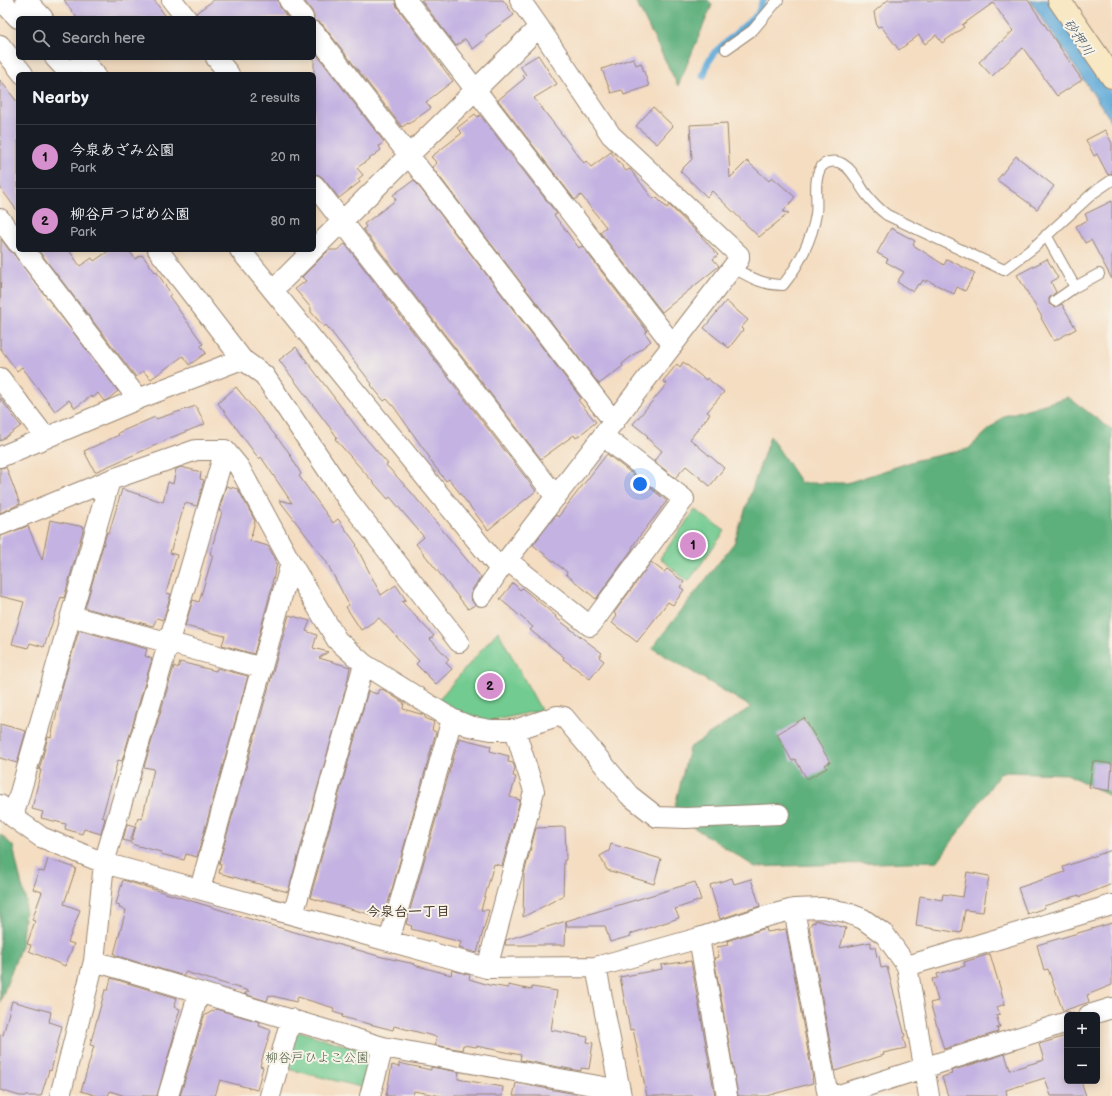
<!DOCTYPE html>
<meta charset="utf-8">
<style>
body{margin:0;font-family:"Balsamiq Sans","Klee One",sans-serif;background:#20242c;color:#f1f3f6}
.controls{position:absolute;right:12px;bottom:12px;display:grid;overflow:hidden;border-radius:6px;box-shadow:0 2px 10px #0003}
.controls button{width:36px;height:36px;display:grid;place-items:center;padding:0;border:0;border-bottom:1px solid #363941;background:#171b24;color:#f1f3f6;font:20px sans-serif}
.you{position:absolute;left:640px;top:484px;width:14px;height:14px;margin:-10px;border:3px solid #fff;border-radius:50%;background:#1a73e8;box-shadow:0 0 0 6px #1a73e833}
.badge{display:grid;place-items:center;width:26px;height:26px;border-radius:50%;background:#d690ce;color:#111;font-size:13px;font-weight:700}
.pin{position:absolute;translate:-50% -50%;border:2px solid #fff;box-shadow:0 1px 4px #0006}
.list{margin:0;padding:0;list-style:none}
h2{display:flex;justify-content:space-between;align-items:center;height:52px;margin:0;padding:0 16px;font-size:17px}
h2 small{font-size:13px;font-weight:400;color:#9ea1a6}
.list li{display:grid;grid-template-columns:26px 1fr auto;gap:12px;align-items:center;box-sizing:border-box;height:64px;padding:0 16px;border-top:1px solid #363941}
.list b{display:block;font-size:15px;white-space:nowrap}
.list p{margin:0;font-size:13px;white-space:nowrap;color:#9ea1a6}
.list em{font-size:13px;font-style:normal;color:#9ea1a6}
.icon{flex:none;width:22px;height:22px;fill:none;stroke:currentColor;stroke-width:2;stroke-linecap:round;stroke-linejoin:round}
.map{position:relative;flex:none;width:1112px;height:1096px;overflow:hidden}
.search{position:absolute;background:#171b24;box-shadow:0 2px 10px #0003;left:16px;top:16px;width:300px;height:44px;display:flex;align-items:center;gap:10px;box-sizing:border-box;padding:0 14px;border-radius:6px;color:#9ea1a6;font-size:15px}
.panel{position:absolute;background:#171b24;box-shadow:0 2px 10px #0003;left:16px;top:72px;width:300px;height:180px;border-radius:6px}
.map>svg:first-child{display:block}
.green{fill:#72cb91;stroke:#567a58}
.forest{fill:#5daf7b;stroke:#4c6c4c}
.water{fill:#62abd9;stroke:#4e6a7c}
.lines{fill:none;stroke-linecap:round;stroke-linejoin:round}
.stream{stroke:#62abd9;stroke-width:7}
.building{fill:#c4b3e2}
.lane-casing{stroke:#988470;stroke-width:12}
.street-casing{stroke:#988470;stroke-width:22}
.secondary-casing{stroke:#988470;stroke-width:24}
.lane{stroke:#fff;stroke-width:10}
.street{stroke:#fff;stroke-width:20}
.secondary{stroke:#f8e8c3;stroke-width:22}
.labels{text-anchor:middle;stroke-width:4;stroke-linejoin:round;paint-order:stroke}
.park-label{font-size:13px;fill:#4c5a40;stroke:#f7f3e8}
.water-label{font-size:14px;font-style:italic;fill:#49575f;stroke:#f7f3e8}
.neighbourhood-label{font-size:14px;font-weight:bold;fill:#3b2a1e;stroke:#f7f3e8}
</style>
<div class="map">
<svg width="1112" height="1096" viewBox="0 0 1112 1096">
<rect width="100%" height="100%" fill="#f7f3e8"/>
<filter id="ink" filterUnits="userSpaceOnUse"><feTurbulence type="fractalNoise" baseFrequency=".025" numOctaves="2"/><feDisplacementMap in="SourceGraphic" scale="8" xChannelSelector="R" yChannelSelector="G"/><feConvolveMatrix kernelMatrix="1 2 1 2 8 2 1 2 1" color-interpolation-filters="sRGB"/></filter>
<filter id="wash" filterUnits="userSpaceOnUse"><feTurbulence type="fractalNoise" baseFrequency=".012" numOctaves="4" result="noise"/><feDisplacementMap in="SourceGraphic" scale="16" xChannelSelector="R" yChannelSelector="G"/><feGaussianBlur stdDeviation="0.9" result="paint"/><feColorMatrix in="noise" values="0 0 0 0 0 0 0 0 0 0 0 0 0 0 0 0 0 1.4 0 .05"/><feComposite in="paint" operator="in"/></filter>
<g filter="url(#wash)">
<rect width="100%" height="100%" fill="#f4ddc1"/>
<path class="green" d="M695,510L725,531L688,582L660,558Z
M498,631L541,710L487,722L468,719L438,700Z
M301,1032L368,1052L374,1059L365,1088L284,1068L292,1036Z"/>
<path class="forest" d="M635,0H708L712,5L678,86Z
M1068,397L1112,430V797L1067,774L1001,772L938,861L755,867L673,814L689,748L751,707L652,648L734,543L770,436L801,483H847L917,460L968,449L1004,416Z
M0,834L13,846L18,870L26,901L21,946L0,1002Z"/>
<path class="water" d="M1030,0H1049L1112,93V122Z"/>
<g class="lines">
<path class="stream" d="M703,76L708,62L715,52L758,14L763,0"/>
</g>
<g id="blocks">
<path class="building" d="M64,0H154L167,18H77Z
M214,0H278L280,7L288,18H197L196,13Z
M304,0H395L397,7L453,81L426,102L431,108L409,124L408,123L402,127L323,25L319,22L314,21V16L312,11Z
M421,0H503L514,15L485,36L487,38L473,49L465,39L456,46Z
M888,0H1028L1082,80L1057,96L1023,48L992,76L979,62L1013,31L993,3L962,25L964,27L942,43L936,35L925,44L919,35L899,50L881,26L877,27L874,12Z
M314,51L384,142L379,146L381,150L357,168L363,175L358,179L360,182L339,198L323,178L319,175L314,174Z
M538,55L557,84L534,98L584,163L586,161L591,167L611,152L626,171L630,169L653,199L656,197L667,208L669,205L700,235L718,255L713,259L719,266L662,312L600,232L606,227L581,195L575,200L498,100L525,78L523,76L526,75L520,66Z
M633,58L636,65L641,63L649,86L624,95L622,90L611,93L602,69Z
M0,80L18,103V212L0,187Z
M653,107L673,126L657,144L636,126Z
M475,114L478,117L480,115L557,214L554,215L579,248L582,246L647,331L645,333L651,341L622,364L623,366L599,384L432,167L437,163L431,157L462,133L457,128Z
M727,123L730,178L747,161L769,181L772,177L795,197L783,212L789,213L759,237L712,191L707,197L680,171L692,159L690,125Z
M1105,130L1112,143V174L1108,175L1097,154L1094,156L1086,140Z
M1016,156L1054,186L1037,209L997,180Z
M414,180L581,398L578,400L596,422L576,438L574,435L541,459L363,229L366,227L364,224L396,200L393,195Z
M1112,201V279L1091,240L1085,243L1076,226L1088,220L1085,214Z
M891,228L915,241L913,245L944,265L947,259L975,273L965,291L957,287L954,294L927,280L926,282L923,280L920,285L918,284L913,292L897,282L904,272L886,262L888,259L877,253Z
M1,239L9,250L13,253L118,391L107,400L104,401L98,393L93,398L91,396L75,408L69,400L55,411L22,367L17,371L0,348Z
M345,244L536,491L488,530L449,479L446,481L429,459L430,458L394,407L387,399L384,401L371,385L372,384L326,325L324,327L311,312V308L295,289L306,281L302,277L329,250H337Z
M38,250H69L80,266L92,258L94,261L110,250H129L135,259L142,255L155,272L156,271L171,294L169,296L203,344L201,346L206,353L189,365L183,356L151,379L143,371L136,377Z
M1047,259L1058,278L1051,282L1056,292L1049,298V304L1055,307L1062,304L1076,329L1054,341L1041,318L1042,317L1017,275Z
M726,301L748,320L741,328L743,330L729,348L704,328Z
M296,347L361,433L388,464L386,465L411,492L481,577L472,590L471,595L472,601L475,605L468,609L416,544L424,537L390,497L388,499L335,439L337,437L279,360Z
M683,362L706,380L707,378L724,392L707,412L710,414L690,439L724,468L710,486L686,466L675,478L654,461L662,451L647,438L648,436L633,424L667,384L663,381L677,364L680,367Z
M236,387L288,451L301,474L299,476L333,523L338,519L357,545L356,546L381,595L396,585L406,600L402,602L434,636L430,639L449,659L446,663L452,669L436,684L416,664L419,661L379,618L361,630L346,607L349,605L326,561L279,500L292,503L261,457L259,459L218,403Z
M0,398L21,426L0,441Z
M196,406L205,424L165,440V441L95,472L84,451L119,435L118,433L155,417L156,419Z
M607,454L667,501L636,541L632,548H633L596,599L566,574L567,572L533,545L556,515L558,517Z
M6,467L20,504L0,513V468Z
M181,467L201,472L200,479L204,480L197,506L185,503L170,553L177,555L166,593L171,594L163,620L157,618L153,626L85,608L107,532L109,533L122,489L163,502L168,482L173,484L176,469Z
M226,486L238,489L255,521L250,541L268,546L276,560L275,563L277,564L272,583H273L254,654L222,645L225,636L185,626L193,600L199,602L213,555L210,554L222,512L219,511Z
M50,520L84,527L64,598L61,597L44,647L30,643L28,648L12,644L24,602L0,596V536L28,526L42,560Z
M651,562L664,572L667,569L684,582L680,587L684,590L673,605L668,602L637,642L612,623L617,616L614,613Z
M513,583L520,590L522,588L556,616L555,617L602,653L599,657L604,661L590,679L563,659L564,657L530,630L533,627L500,599Z
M289,615L310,621L306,631L317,635L313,648L328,652L319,658L350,667L347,684L288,892L219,873L221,864L219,863Z
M79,630L147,649L145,656L152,659L122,761L118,760L102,817L105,818L101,834L84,829L82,834L65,829L66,824L41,818L43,812L32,809L41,770H39L48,737L51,738L63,684Z
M180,662L216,671L217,668L248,676L197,857L186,854L184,860L161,854V852L131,844L138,818L142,819L154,769L144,767L174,666L178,668Z
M379,689L384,690L404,703L403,709L424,715L425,716V718L434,722L432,730L436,732L384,918L310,898L368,691L377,694Z
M804,718L830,762L825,765L827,768L807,779L795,759L792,761L777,734Z
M0,724L26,731L17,763L0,758Z
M459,738L491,746L490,751L509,756L508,762L513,763L515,768L513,776L516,777L510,797L520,800L502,866L494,864L481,910H489L477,953L459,948L461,942L411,929L412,926L406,924Z
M1093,761L1112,764L1110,791L1089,787Z
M127,824L135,826L130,842L123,840Z
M565,827L566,860H564L563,896L523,917L524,874L536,828Z
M611,844L661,859L654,884L607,870L600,856L609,851Z
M1112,850V884L1080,897L1079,895L1044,906L1045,908L1027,914L1018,888L1065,872L1063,867Z
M48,859L76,868L64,904L80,910L68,942L74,944L65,966L29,951L31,945L27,944L35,921L32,920L42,892L33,889L39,871L44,872Z
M967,872L989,876L983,912L965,910L961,933L916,926L920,896L942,900L943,894L963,897Z
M732,878L734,884L751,879L760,906L720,919L710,885Z
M123,880L270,925L382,957L415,964L414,965L451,975L452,970L470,975L469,979L489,985L508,988V985L532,990V987L557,991L551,1030L588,1037L587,1042L593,1043L589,1069L581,1068V1071L520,1060L521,1055L476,1046V1047L463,1045L462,1050L435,1045L437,1037L394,1026L393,1030L342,1017L343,1015L333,1012L334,1008L298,997L296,1002L269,995L267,1001L244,994L249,991L185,972L184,976L117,956L114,954L126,910L119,908L120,905L116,904Z
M695,882L701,900L675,909L679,918L630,934L631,936L610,942L605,926H567L566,921Z
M815,920L846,928L840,948L871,942V947H875L877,957L879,956L881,968L887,967L905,1036L903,1037L906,1048L883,1053L884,1055L835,1071L809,926L811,925L812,922L815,923Z
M566,921L565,945H505L506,940Z
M1112,923V985L1087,995L1089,1002L1063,1011L1048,969L1044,970L1037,945Z
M766,928L767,932L786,929L813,1079H812L813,1083L766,1096H738L714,958L719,957L717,947L728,945L727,941Z
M990,954L1005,1004L997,1007L1000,1014L996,1015L1000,1027L997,1028L998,1032L944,1049L930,1003L938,1001L932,979L938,978L937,974L965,966L964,962Z
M691,961L715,1096H647L633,1029L630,1030L620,977L662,969L661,965Z
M111,978L177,998L174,1007L180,1009L173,1033L175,1032L157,1096H125L110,1091L108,1096H98L81,1091L94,1046L90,1045L105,990H108Z
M12,1001L51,1012L49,1022L62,1026L51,1071L49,1070L41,1096H20L0,1090V1034L3,1035Z
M216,1009L260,1022L259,1026L271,1030L260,1066L263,1067L257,1090L220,1080L215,1096H180L204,1016Z
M1066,1036L1067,1040V1081H1081L1086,1096H1051L1045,1078L1006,1090L1007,1096H948L942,1077L952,1074L951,1071L1005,1054L1010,1070L1044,1060L1039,1044Z
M399,1063L431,1070V1067L459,1072L458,1079L503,1087L502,1096H442L414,1091L413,1096H386L392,1065L399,1067Z
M516,1083L576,1094L575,1096H513Z"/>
</g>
</g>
<g filter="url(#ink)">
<use href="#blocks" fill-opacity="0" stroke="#988470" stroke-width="1"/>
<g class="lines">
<g class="lane-casing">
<path id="lane" d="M726,49L753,30L778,0
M1046,235L1075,287
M732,267C750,277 762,285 783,285C799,265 812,239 816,214C818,200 813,182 820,169C825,160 837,160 844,165C854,171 859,185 866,194C872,202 879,209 887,215L1004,270L1033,248L1093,193L1112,180
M1055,301L1075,287L1099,274"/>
</g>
<g class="street-casing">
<path id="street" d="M1,0L18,18
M26,0L43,18
M172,0L186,18
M289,0L303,18
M406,0L673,345
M314,32L614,422
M0,45L23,74
M55,58L70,74
M80,58L95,74
M216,58L229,74
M314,185L556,497
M0,219L18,243
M314,249L539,27
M24,250L138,399
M158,250L242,359L264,375L348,500L459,642
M240,250L500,569
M273,290L313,250
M0,378L46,438
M0,457L138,399L242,359
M0,525L110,480L196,450H225L239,467L291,563L337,640L364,664L452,719L469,726L491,730H515L534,791L487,968
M507,560L590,626L684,499L603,436
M482,596L500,569L739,259V255L611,135L539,27L520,0
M71,616L262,668
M515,730L557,716L564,717L629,795L657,817L686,818L779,814
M0,805L13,817L41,837L104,863L487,968L596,967L699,938L760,918L794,909L822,908L845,912L863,919L885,935L907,966L929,1096
M13,817L110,480
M200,889L291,563
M794,909L828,1096
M293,915L364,664
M699,938L727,1096
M389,941L452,719
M94,961L383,1047L620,1090
M907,966L1112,905
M596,967L621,1096
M1089,1015L1112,1008
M60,1096L94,961L104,863L225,450
M168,1096L199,992
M270,1096L291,1019
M370,1096L383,1047
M836,1096L1067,1022"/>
</g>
<g class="secondary-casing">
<path id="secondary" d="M1059,0L1112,77"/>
</g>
<use href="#lane" class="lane"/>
<use href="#street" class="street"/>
<use href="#secondary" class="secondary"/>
</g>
</g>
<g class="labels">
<g class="park-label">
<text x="317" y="1062">柳谷戸ひよこ公園</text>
</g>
<g class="water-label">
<text transform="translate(1079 37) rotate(56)" y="5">砂押川</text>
</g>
<g class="neighbourhood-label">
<text x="408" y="916">今泉台一丁目</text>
</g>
</g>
</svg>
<div class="controls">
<button>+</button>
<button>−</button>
</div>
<div class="you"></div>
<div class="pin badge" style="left:693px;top:545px">1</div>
<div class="pin badge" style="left:490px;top:686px">2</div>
<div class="search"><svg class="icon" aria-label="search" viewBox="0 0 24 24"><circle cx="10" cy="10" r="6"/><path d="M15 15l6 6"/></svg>Search here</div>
<section class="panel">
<h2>Nearby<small>2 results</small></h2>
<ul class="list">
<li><span class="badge">1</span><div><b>今泉あざみ公園</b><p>Park</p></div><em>20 m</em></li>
<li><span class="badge">2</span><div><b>柳谷戸つばめ公園</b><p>Park</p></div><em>80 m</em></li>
</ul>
</section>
</div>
